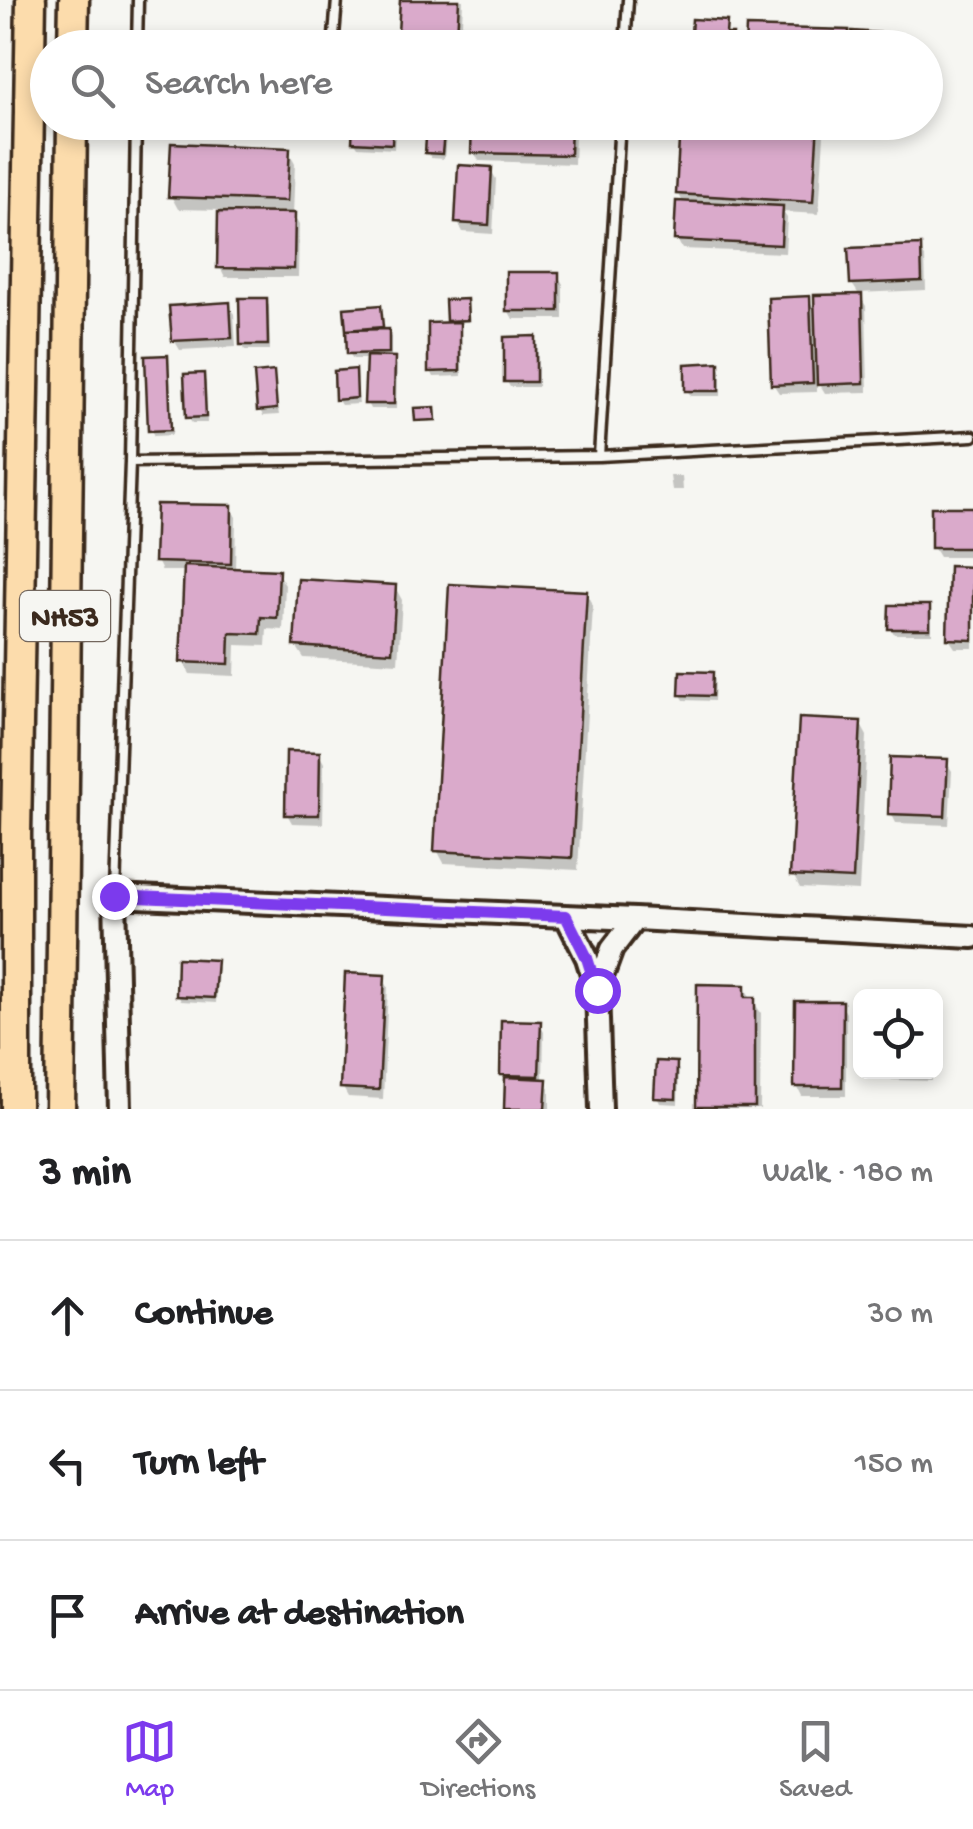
<!DOCTYPE html>
<meta charset="utf-8">
<style>
body{margin:0;font-family:"Gochi Hand",sans-serif;background:#f2f2f2;color:#202124}
.controls{position:absolute;right:30px;bottom:30px;display:grid;overflow:hidden;border-radius:15px;box-shadow:0 5px 15px #0003}
.controls button{width:90px;height:90px;display:grid;place-items:center;padding:0;border:0;border-bottom:2px solid #e0e0e0;background:#fff;color:#202124;font:50px sans-serif}
.stop{position:absolute;width:30px;height:30px;margin:-22px;border:8px solid #7c3aed;border-radius:50%;background:#fff}
.stop.end{background:#7c3aed;border-color:#fff;box-shadow:0 2px 10px #0008}
.list{margin:0;padding:0;list-style:none}
h2{display:flex;justify-content:space-between;align-items:center;height:130px;margin:0;padding:0 40px;font-size:42px}
h2 small{font-size:32px;font-weight:400;color:#757577}
.list li{display:grid;grid-template-columns:65px 1fr auto;gap:30px;align-items:center;box-sizing:border-box;height:150px;padding:0 40px;border-top:2px solid #e0e0e0}
.list b{display:block;font-size:38px;white-space:nowrap}
.list em{font-size:32px;font-style:normal;color:#757577}
.icon{flex:none;width:55px;height:55px;fill:none;stroke:currentColor;stroke-width:2;stroke-linecap:round;stroke-linejoin:round}
.map{position:relative;flex:none;width:973px;height:1109px;overflow:hidden}
.search{position:absolute;background:#fff;box-shadow:0 5px 15px #0003;left:30px;right:30px;top:30px;height:110px;display:flex;align-items:center;gap:25px;box-sizing:border-box;padding:0 35px;border-radius:55px;color:#757577;font-size:38px}
.sheet{height:580px;background:#fff}
nav{display:flex;justify-content:space-around;align-items:center;box-sizing:border-box;height:140px;border-top:2px solid #e0e0e0;background:#fff;font-size:28px;color:#757577}
nav a{display:grid;justify-items:center;gap:5px}
nav .on{color:#7c3aed}
.map>svg:first-child{display:block}
.shadow{fill:#0003}
.building{fill:#daaacb;stroke:#3b2a1e;stroke-width:2.5}
.lines{fill:none;stroke-linecap:round;stroke-linejoin:round}
.service-casing{stroke:#3b2a1e;stroke-width:15}
.tertiary-casing{stroke:#3b2a1e;stroke-width:28}
.trunk-casing{stroke:#3b2a1e;stroke-width:35}
.service{stroke:#f6f6f2;stroke-width:8}
.tertiary{stroke:#f6f6f2;stroke-width:20}
.trunk{stroke:#fcdcac;stroke-width:28}
.route{stroke:#7c3aed;stroke-width:12}
.labels{text-anchor:middle;stroke-width:8;stroke-linejoin:round;paint-order:stroke}
.shield{fill:#f6f6f2;stroke:#73675e;stroke-width:2.5}
.shield-label{font-size:30px;font-weight:bold;fill:#3b2a1e}
</style>
<div class="map">
<svg width="973" height="1109" viewBox="0 0 973 1109">
<rect width="100%" height="100%" fill="#f6f6f2"/>
<filter id="ink" filterUnits="userSpaceOnUse"><feTurbulence type="fractalNoise" baseFrequency=".01" numOctaves="2"/><feDisplacementMap in="SourceGraphic" scale="20" xChannelSelector="R" yChannelSelector="G"/><feConvolveMatrix kernelMatrix="1 2 1 2 8 2 1 2 1" color-interpolation-filters="sRGB"/></filter>
<g filter="url(#ink)">
<path class="shadow" d="M402,0H463L461,45L406,41L400,32Z
M847,32L854,43L893,36L899,48H747Z
M355,122H396L394,149L358,147L354,141Z
M430,122L447,125L444,159L431,158L428,153Z
M849,122H894L893,134L854,132Z
M817,123L824,136L819,214L783,212L787,218L785,253L682,249L677,239L684,204L678,193Z
M569,124L575,134L574,164L479,161L474,152Z
M288,150L295,163L293,215L299,225L298,277H225L220,267V210L178,209L171,196Z
M491,170L496,179L493,234L463,232L458,223Z
M919,248L925,257L926,290L858,293L866,306L868,392L825,393L817,380V392L779,393L773,384L809,299L817,314L860,296L852,284Z
M557,274L563,284V319H513L508,310Z
M266,300L269,306L270,350H245L242,344Z
M467,304L468,322H456L461,331L462,376L434,377L431,371L451,325L448,320Z
M229,305L234,314L236,347L180,350L174,340Z
M380,308L385,332L391,337V360L397,365L396,409H370L367,403L368,359H353L349,353L346,310Z
M534,339L538,345V387H510L507,382Z
M166,358L169,363L172,435L154,436L151,430Z
M718,365L721,370V396H691L687,390Z
M355,372L359,404L341,405L337,399Z
M273,374L279,415L263,416L260,410Z
M203,376L206,382L207,423H192L188,418Z
M670,476H682L683,490H672Z
M231,508L236,517L235,570L277,572L285,585L283,630L267,629L266,646L236,645L235,676L190,674L183,661L187,571H162L157,561Z
M973,510V557H939L933,547Z
M973,569V648H955L949,639Z
M395,587L402,600L398,663L304,658L296,646Z
M586,593L593,606L578,870L444,863L437,850Z
M929,608L932,613V634H894L891,628Z
M712,674L715,680L714,701L684,700L681,695Z
M860,723L867,736L859,891L800,888L793,875Z
M319,754L324,763L323,824L292,823L287,814Z
M946,762L952,771L949,825L896,823L891,813Z
M215,963L218,968L216,1003L181,1001L178,995Z
M383,978L388,987L383,1099L348,1097L343,1088Z
M744,987L761,1013L760,1109H700Z
M841,1004L846,1013V1096H802L797,1086Z
M539,1023L544,1032L543,1081L550,1090V1109H507L508,1083L502,1074Z
M676,1065L679,1070L678,1104L660,1103L657,1097Z
M886,1072H931V1081L892,1080Z"/>
<path class="building" d="M400,0H459L457,37L398,33Z
M692,19L727,21L726,34H733L732,48H690Z
M746,27L849,30L848,48H745Z
M852,31L895,34L894,48H851Z
M353,122H393L392,144L352,142Z
M427,122H445L442,154L425,153Z
M472,122H571L570,155L471,153Z
M680,122H818L813,202L676,194Z
M171,143L290,148L287,201L168,197Z
M458,165L492,167L489,225L455,223Z
M676,201L783,206L781,245L674,240Z
M218,212L295,213L294,269L217,268Z
M921,245L922,281L850,284L848,248Z
M506,272H559V311H506Z
M862,294L864,383L817,385L814,295Z
M810,296L813,383L771,385L768,298Z
M239,298H267L268,345H240Z
M467,299L468,320L446,321L445,300Z
M230,302L232,338L172,341L169,306Z
M381,305L383,327L346,330L344,308Z
M460,322V371L428,372V323Z
M389,329V353L347,354L346,330Z
M536,336V382H504V337Z
M168,355L171,430L148,431L145,356Z
M366,356L395,357L394,404H364Z
M719,362V391H685V364Z
M356,369L357,398L335,400L334,371Z
M274,371L277,409L257,411L254,373Z
M204,373L206,417L186,418L184,374Z
M435,407L436,420L415,421L414,408Z
M156,504L232,505L231,564L154,562Z
M931,507H973V548H931Z
M184,566L279,570L277,618L261,617L260,634L230,633L229,664L180,662Z
M949,566L973,567V640L947,639Z
M298,579L396,585L392,652L294,646Z
M449,584L587,591L572,858L434,851Z
M889,605H930V629H888Z
M680,671L713,672L712,696L679,695Z
M799,718L861,721L853,879L790,876Z
M286,751L320,752L319,815H285Z
M890,757L948,759L945,816L888,814Z
M177,958L217,960L214,998L176,996Z
M345,973L385,975L379,1090L340,1088Z
M697,984L745,985V997H755V1107H696Z
M795,1001H843L842,1087H794Z
M501,1020L541,1021L539,1076L500,1075Z
M656,1061L677,1062L676,1099L654,1098Z
M505,1077L547,1079L545,1109H504Z"/>
<g class="lines">
<g class="service-casing">
<path id="service" d="M137,48L138,0
M333,48L337,0
M625,48L628,0
M325,124V122
M599,456L620,122
M130,462L599,456L973,436
M115,893L130,462L136,122"/>
</g>
<g class="tertiary-casing">
<path id="tertiary" d="M566,916L587,958L597,990L601,1109
M597,990L612,949L635,919
M120,1109L115,896L635,919L973,937"/>
</g>
<g class="trunk-casing">
<path id="trunk" d="M73,48L74,0
M16,1109V834L31,0
M60,1109L72,122"/>
</g>
<use href="#service" class="service"/>
<use href="#tertiary" class="tertiary"/>
<use href="#trunk" class="trunk"/>
</g>
</g>
<g class="lines" filter="url(#ink)">
<path class="route" d="M114,896L566,916L587,958L597,990"/>
</g>
<g class="labels">
<rect class="shield" x="20" y="591" width="90" height="50" rx="8"/>
<g class="shield-label">
<text x="65" y="626">NH53</text>
</g>
</g>
</svg>
<div class="controls">
<button><svg class="icon" aria-label="locate" viewBox="0 0 24 24"><circle cx="12" cy="12" r="6"/><path d="M12 2v4M12 18v4M2 12h4M18 12h4"/></svg></button>
</div>
<div class="stop" style="left:597px;top:990px"></div>
<div class="stop end" style="left:114px;top:896px"></div>
<div class="search"><svg class="icon" aria-label="search" viewBox="0 0 24 24"><circle cx="10" cy="10" r="6"/><path d="M15 15l6 6"/></svg>Search here</div>
</div>
<section class="sheet">
<h2>3 min<small>Walk · 180 m</small></h2>
<ul class="list">
<li><svg class="icon" aria-label="ahead" viewBox="0 0 24 24"><path d="M12 20V5M6 11l6-6 6 6"/></svg><div><b>Continue</b></div><em>30 m</em></li>
<li><svg class="icon" aria-label="left" viewBox="0 0 24 24"><path d="M17 20v-9H6M10 6l-5 5 5 5"/></svg><div><b>Turn left</b></div><em>150 m</em></li>
<li><svg class="icon" aria-label="arrive" viewBox="0 0 24 24"><path d="M6 21V4h12l-3 4 3 4H6"/></svg><div><b>Arrive at destination</b></div></li>
</ul>
</section>
<nav>
<a class="on"><svg class="icon" aria-label="map" viewBox="0 0 24 24"><path d="M3 6l6-2 6 2 6-2v14l-6 2-6-2-6 2zM9 4v14M15 6v14"/></svg>Map</a>
<a><svg class="icon" aria-label="directions" viewBox="0 0 24 24"><path d="M12 3l9 9-9 9-9-9zM9 14v-3h6M13 9l2 2-2 2"/></svg>Directions</a>
<a><svg class="icon" aria-label="saved" viewBox="0 0 24 24"><path d="M7 4h10v16l-5-4-5 4z"/></svg>Saved</a>
</nav>
